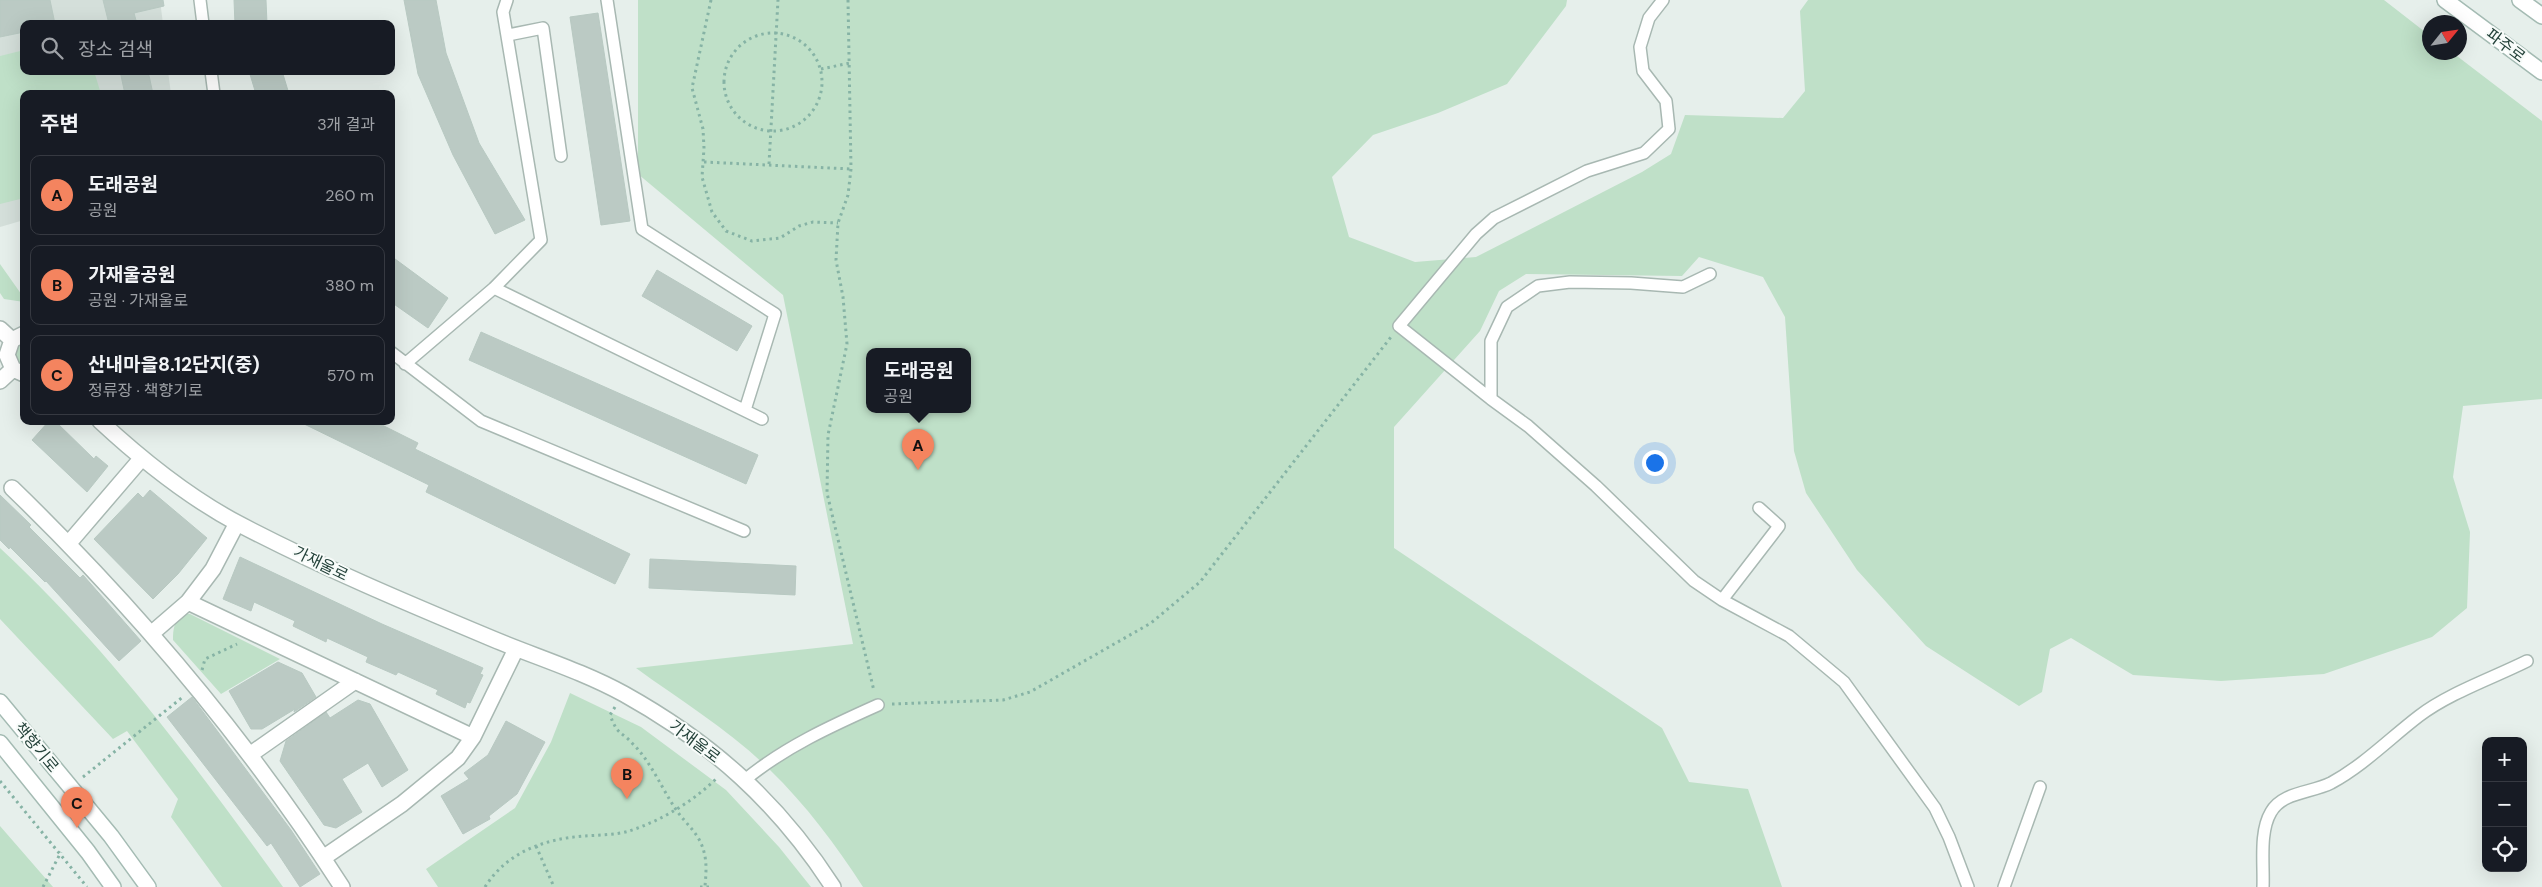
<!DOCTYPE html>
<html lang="ko">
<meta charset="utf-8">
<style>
body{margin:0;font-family:"DM Sans","Noto Sans KR",sans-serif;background:#20242c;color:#f1f3f6}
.controls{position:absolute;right:15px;bottom:15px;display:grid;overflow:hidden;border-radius:10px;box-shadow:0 5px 20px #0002}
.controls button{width:45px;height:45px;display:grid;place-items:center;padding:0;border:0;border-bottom:1px solid #363941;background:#171b24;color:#f1f3f6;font:25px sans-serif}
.compass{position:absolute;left:2422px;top:15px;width:45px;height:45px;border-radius:50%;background:#171b24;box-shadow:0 5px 20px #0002;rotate:60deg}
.you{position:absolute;left:1654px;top:462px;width:18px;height:18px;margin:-12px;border:4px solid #fff;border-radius:50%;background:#1a73e8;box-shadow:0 0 0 8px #1a73e833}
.badge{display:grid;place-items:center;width:32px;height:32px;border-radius:50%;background:#f4845f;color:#111;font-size:16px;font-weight:700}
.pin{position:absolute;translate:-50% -41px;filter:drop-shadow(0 1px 2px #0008)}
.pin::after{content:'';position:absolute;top:26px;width:18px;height:15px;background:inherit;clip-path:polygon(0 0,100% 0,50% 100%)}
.popup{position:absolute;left:866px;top:348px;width:105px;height:65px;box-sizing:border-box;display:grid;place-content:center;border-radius:10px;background:#171b24;filter:drop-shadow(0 1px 4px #0005);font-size:16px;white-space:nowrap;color:#9ea1a6}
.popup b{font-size:19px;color:#f1f3f6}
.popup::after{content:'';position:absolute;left:50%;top:100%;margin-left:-10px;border:10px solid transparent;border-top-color:#171b24}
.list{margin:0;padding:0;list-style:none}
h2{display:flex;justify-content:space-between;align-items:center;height:65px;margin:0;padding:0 20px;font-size:21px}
h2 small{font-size:16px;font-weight:400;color:#9ea1a6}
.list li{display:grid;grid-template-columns:32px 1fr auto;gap:15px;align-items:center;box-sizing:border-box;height:80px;margin:0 10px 10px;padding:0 10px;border:1px solid #363941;border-radius:10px}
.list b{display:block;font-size:19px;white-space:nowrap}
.list p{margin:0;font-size:16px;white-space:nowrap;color:#9ea1a6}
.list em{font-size:16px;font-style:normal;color:#9ea1a6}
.icon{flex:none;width:28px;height:28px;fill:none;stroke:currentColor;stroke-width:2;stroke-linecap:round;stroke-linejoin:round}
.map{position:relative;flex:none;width:2542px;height:887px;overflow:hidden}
.search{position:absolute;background:#171b24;box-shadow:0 5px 20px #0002;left:20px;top:20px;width:375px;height:55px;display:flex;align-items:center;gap:12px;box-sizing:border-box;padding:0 18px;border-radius:10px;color:#9ea1a6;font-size:19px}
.panel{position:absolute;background:#171b24;box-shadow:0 5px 20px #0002;left:20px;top:90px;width:375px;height:335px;border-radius:10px}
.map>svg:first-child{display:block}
.built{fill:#d4dfda}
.green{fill:#bfe0c8;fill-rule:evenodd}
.building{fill:#bbcac4;stroke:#b8c9c2}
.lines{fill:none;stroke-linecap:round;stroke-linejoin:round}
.lane-casing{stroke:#a8b8b2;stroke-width:14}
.street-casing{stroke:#a8b8b2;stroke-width:18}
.secondary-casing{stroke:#a4bbb3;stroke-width:18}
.path{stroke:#86b3a5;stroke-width:3;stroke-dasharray:2.5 4;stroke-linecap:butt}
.lane{stroke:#fff;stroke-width:11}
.street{stroke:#fff;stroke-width:15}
.secondary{stroke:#fff;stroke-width:15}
.labels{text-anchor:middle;stroke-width:4;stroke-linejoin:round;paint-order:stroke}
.street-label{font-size:16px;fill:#24423a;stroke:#f7fbf9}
</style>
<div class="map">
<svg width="2542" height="887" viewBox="0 0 2542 887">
<rect width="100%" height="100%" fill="#e6efeb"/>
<path class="built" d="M0,0H160L163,24H24V71H168L171,94H24V220L0,227Z"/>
<path class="green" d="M638,0H1567L1566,6L1507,84L1438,113L1373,135L1332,177L1349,237L1415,262L1476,257L1642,172L1671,154L1685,115L1783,118L1805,91L1800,11L1808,0H2384L2429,35L2430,52L2453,53L2542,121V399L2463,406L2453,477L2470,532L2467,608L2432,637L2324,674L2221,681L2133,675L2071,638L2050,649L2042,692L2019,706L1926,646L1857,570L1806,493L1794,451L1785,317L1763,277L1699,257L1682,276L1526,274L1499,291L1480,331L1394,427V548L1662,728L1689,782L1748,789L1782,887H863C836,845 806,805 770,770C731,731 681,701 636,668L853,644L783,295L638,174ZM869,351H967V409H869Z
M24,50V71H94L101,94H24V198L0,204V56Z
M0,264L24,298V302L4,299L0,293Z
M24,343V365L19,362L15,354L18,346Z
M0,548C109,649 197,767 283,887H222L171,817L178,799L127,731L113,739L0,619Z
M182,614H190L280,659L221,694L173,640C173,629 174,622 182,614Z
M570,693L641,727L726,790L779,847L811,887H438L426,869L515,808L551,742Z
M0,826L53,887H0Z"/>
<path class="building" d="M0,0H50L55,24H24V32L0,37Z
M103,0H163L164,6L134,13L137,24H109Z
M234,0H266L267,24H235Z
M404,0H436L446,53L479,143L525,220L495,234L453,155L418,74Z
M598,13L630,221L601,225L570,17Z
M120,71H148L153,94H125Z
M249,71H282L289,94H256Z
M391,256L448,298L428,328L391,302Z
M657,270L752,326L737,351L642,296Z
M481,332L758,455L746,484L469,360Z
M49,421H55L94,459L96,456L108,466L87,492L32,440Z
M298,421H374L418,443L415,449L630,554L615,584L426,492L429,485Z
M150,490L207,538L178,574L153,599L94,539L138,493L143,498Z
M0,495L31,525L29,527L80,578L83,575L141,641L119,661L46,581L45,582L10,547L9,549L0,540Z
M240,557L382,624L483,668L480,674L483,675L470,703L467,702L465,708L436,694L438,690L398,672L396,675L366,662L368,657L327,638L326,642L293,626L295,621L254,602L251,611L223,599Z
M650,559L796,566L795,595L649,588Z
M278,662L302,673L316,697L294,712L295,709L262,729H251L229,691Z
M192,697L291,830L320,874L300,887L271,843L267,846L167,717Z
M358,700L370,704L408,770L382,787L368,763L342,779L362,812L336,828L324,825L280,761L286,741L326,712L330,718Z
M506,721L545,742L517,794L489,816L490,819L463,834L441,796L469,779L464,773L488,755Z"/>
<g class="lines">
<g class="lane-casing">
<path id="lane" d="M200,0L203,24
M607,0L642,229L775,314L745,410
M508,35L543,28L561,156
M211,71L214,94
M1710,274L1683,287L1631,283L1570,282L1538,286L1507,307L1491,341V399L1528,426L1596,486L1694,581L1722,600L1789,636L1844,682L1935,808L1949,837L1968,887
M494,288L762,419
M391,352L481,421L744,531
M405,364L494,288L541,240L503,12L507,0
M1491,399L1399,326L1476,234L1494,218L1587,171L1644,153L1669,129L1666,101L1643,71L1640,47L1649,18L1663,0
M1722,600L1779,526L1759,508
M746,779C785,747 831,726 878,705
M2004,887L2040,787
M2263,887C2264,864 2259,832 2271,812C2282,792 2311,793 2331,783C2364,765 2389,739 2419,716C2449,693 2493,678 2527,661"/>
</g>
<g class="street-casing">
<path id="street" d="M0,329L12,340
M24,334L12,340L7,355L13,369L24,374
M0,381L13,369
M100,421C142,460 188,497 239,524C321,567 407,603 493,639C536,657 582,671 624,694C712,743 778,802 833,887
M12,488C137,609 248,741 342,887
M69,543L141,459
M188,602L473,737
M151,634L188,602L213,569L237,523
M251,754L355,681
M323,858L402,804L458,758L473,737L516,649"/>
</g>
<g class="secondary-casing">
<path id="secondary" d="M2445,0L2542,72
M2520,0L2542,16
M0,702L111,836L148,887
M0,743L88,852L113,887"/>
</g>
<path class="path" d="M711,0L692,88L703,129L704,148L702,177L712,212L726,231L752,241L780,238L799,226L813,222L838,223
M848,0L851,169L848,195L838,223L836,260L843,297L847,344L828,435L827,493L874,691
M724 82a49 49 0 1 1 98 0a49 49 0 1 1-98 0Z
M821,69L850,63
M704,162L851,169
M769,164L778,0
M202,670L205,659L237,644
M892,704L1003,700L1030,692L1151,623L1200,582L1391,337
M615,707L610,715C618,736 620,730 633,744C651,762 661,787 675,808C685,824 699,832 704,852C707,863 706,875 705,886
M83,777L184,696
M0,781L87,887
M536,846L554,887
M43,887L61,852
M485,887C507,852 544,839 584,836C598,835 616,835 629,831C661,821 694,801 718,777
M700,887H711"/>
<use href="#lane" class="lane"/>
<use href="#street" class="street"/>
<use href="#secondary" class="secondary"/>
</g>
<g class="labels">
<g class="street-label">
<text transform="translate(2506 45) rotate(37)" y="6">파주로</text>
<text transform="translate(321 563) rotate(26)" y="6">가재울로</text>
<text transform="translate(695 741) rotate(37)" y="6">가재울로</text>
<text transform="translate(37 747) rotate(50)" y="6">책향기로</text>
</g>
</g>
</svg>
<div class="controls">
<button>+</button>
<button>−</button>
<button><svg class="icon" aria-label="locate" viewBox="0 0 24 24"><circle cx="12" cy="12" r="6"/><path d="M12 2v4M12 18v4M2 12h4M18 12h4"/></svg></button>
</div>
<svg class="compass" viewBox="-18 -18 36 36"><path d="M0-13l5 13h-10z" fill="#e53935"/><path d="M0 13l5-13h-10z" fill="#9ea1a6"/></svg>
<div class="you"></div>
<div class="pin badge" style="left:918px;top:470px">A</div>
<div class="popup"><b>도래공원</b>공원</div>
<div class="pin badge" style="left:627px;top:799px">B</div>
<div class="pin badge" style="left:77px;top:828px">C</div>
<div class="search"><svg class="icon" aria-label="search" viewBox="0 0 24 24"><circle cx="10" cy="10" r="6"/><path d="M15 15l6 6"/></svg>장소 검색</div>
<section class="panel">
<h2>주변<small>3개 결과</small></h2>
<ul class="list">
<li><span class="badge">A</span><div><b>도래공원</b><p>공원</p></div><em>260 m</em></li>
<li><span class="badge">B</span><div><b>가재울공원</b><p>공원 · 가재울로</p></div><em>380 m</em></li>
<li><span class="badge">C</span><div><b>산내마을8.12단지(중)</b><p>정류장 · 책향기로</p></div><em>570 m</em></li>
</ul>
</section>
</div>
